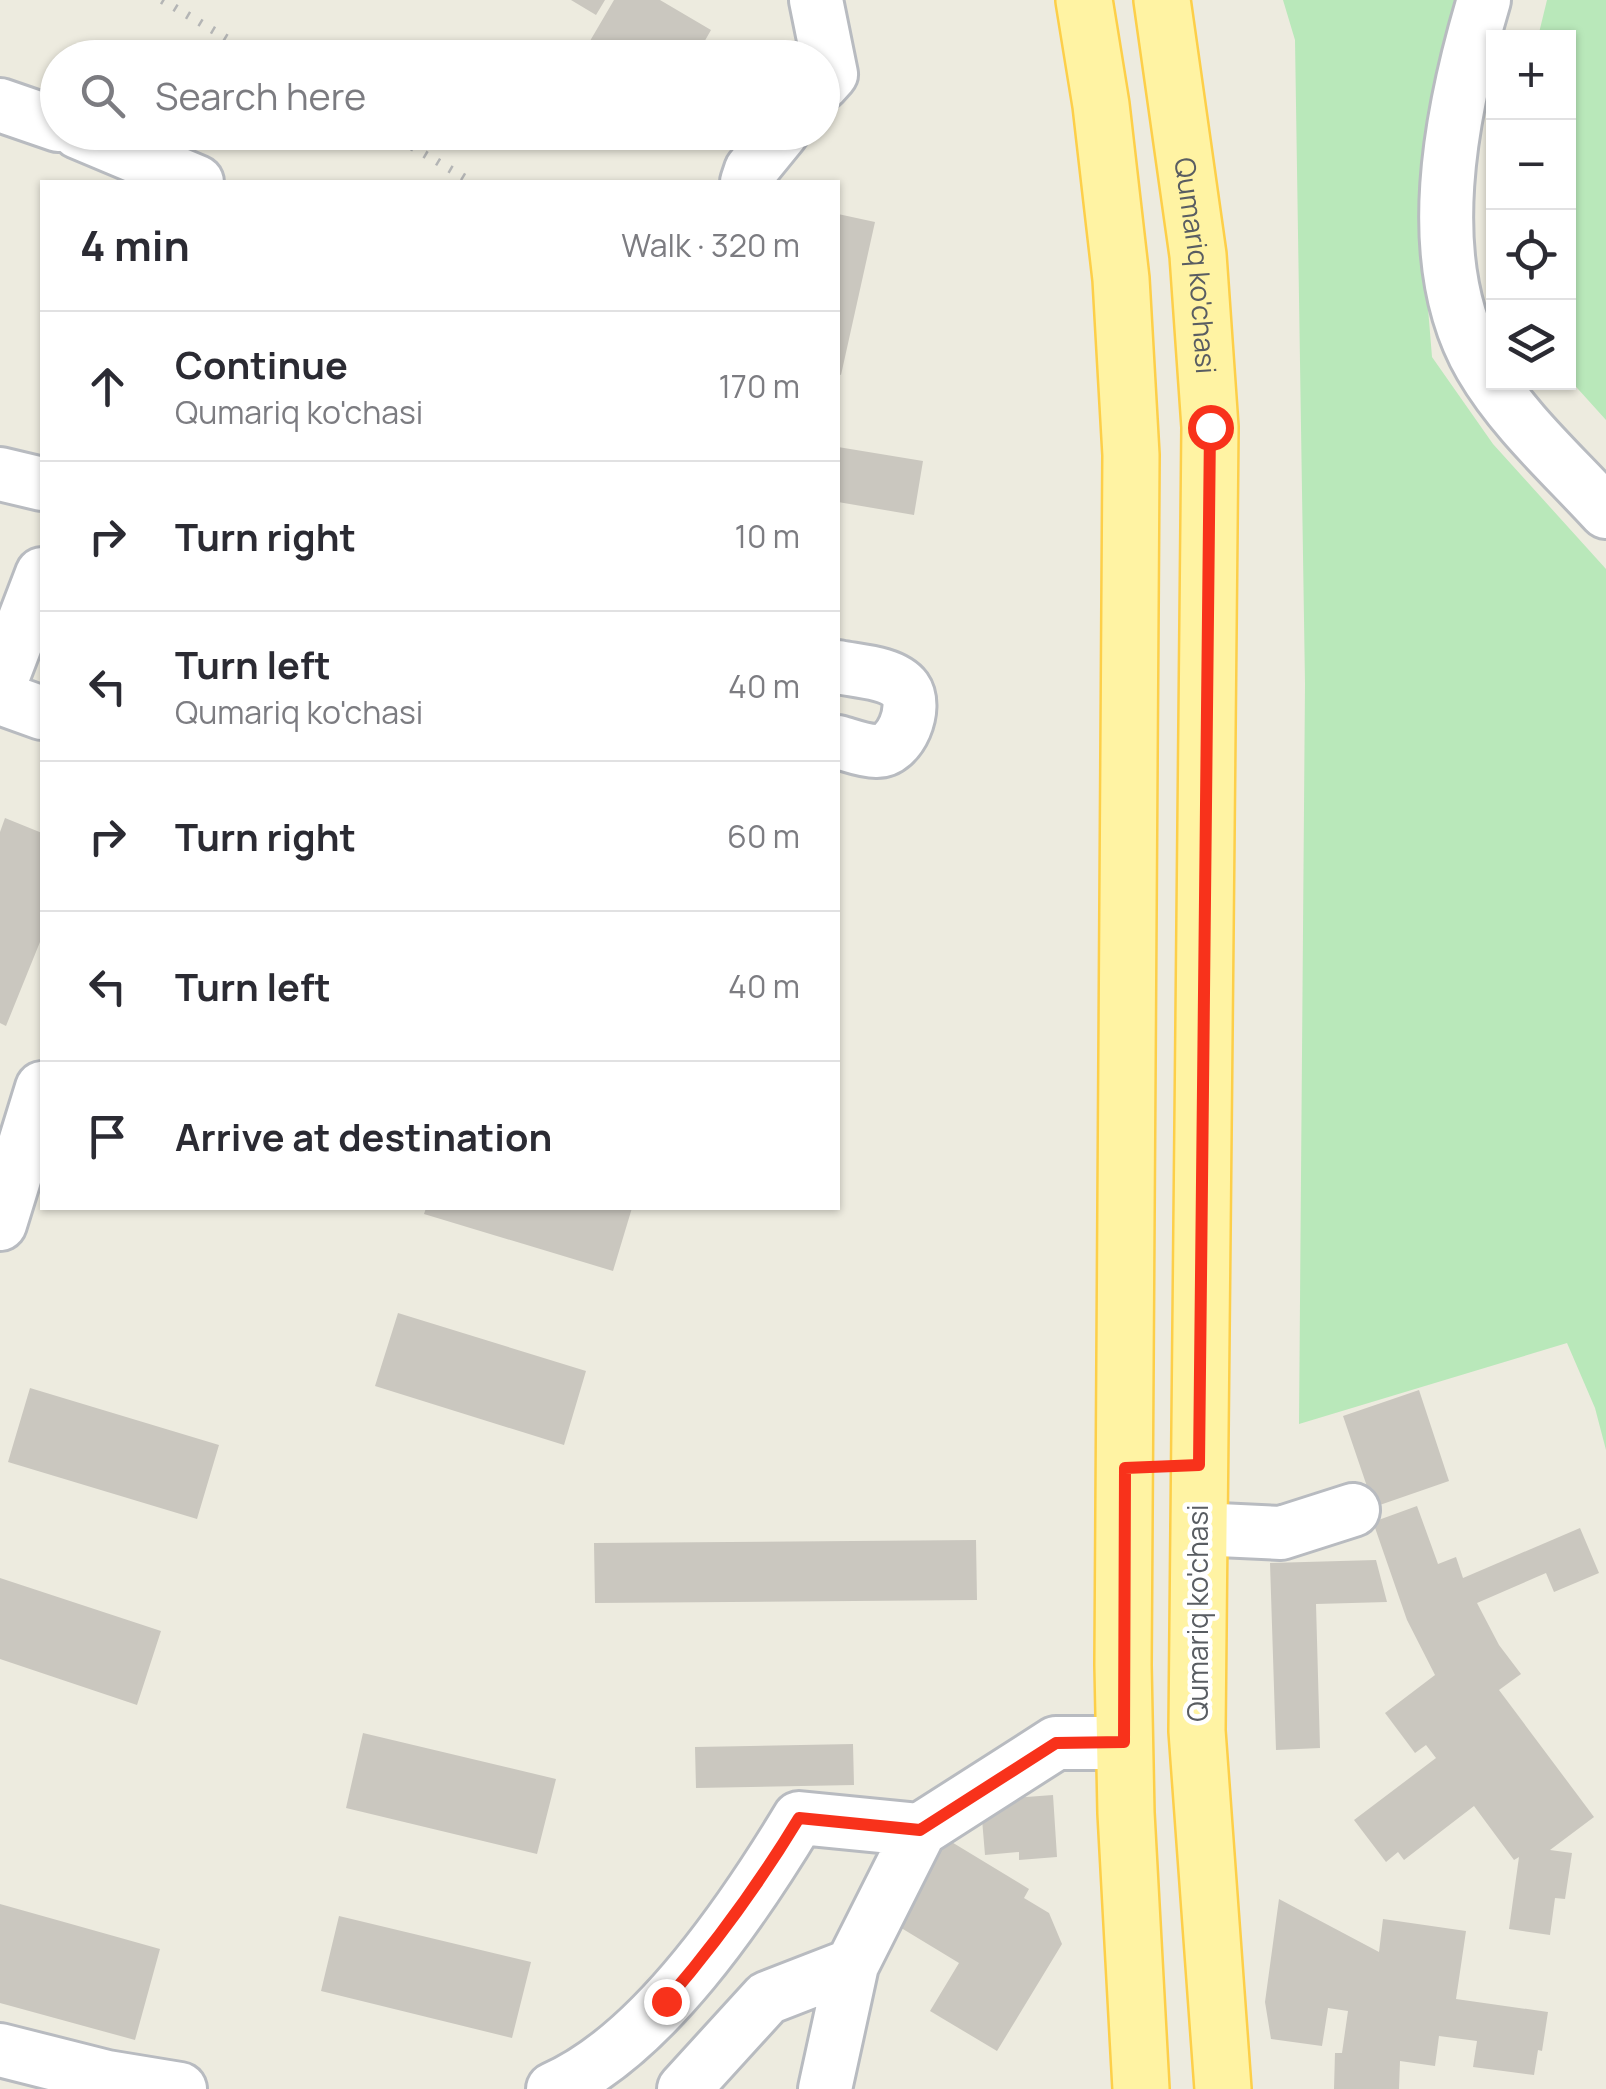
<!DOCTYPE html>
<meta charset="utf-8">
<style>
body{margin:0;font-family:Manrope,sans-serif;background:#f2f2f3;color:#2b2b33}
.controls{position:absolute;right:30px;top:30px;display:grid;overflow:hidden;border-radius:0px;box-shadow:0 2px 8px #0004}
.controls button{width:90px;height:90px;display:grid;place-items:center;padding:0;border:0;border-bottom:2px solid #e1e1e2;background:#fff;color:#2b2b33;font:50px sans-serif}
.stop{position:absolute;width:30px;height:30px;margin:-22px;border:8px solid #f8321b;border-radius:50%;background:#fff}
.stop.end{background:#f8321b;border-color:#fff;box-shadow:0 2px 10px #0008}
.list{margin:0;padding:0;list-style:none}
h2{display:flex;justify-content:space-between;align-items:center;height:130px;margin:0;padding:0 40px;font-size:42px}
h2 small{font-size:32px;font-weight:400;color:#7c7c81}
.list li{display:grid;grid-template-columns:65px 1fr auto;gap:30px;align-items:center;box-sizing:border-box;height:150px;padding:0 40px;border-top:2px solid #e1e1e2}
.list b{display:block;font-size:38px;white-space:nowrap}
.list p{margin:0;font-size:32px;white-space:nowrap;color:#7c7c81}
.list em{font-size:32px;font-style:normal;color:#7c7c81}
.icon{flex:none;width:55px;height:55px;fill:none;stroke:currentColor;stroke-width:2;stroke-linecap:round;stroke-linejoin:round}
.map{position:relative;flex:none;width:1606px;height:2089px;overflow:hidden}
.search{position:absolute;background:#fff;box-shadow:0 2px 8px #0004;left:40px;top:40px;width:800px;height:110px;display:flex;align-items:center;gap:25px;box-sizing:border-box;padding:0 35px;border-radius:55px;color:#7c7c81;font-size:38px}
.panel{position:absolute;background:#fff;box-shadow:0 2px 8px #0004;left:40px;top:180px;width:800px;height:1030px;border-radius:0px}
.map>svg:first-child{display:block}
.green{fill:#b9e8ba}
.building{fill:#cac7bf}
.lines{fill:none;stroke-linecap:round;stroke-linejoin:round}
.minor-casing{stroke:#b8bbc0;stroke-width:58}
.major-casing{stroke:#fdcf49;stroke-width:60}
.minor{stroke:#fff;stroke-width:52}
.major{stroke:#fff3a3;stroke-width:55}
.rail{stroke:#b4b5b5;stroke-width:8;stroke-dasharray:2.5 12;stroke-linecap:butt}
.route{stroke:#f8321b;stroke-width:12}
.labels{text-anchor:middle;stroke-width:9;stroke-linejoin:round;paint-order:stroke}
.street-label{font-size:28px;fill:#595d62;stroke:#fff}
</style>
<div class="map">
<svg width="1606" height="2089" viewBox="0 0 1606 2089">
<rect width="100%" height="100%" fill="#edebdf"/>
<path class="green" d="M1283,0H1465L1425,271L1432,357L1493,444L1606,569V1450L1595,1408L1567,1343L1299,1424L1305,684L1295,40Z
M1547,0H1606V420L1569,379L1568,38L1538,37Z"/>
<path class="building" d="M571,0H605L596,15Z
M614,0H660L711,30L695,58H580Z
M610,132H651L640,150Z
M838,214L875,222L841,375L838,374Z
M838,447L923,461L914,515L838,502Z
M5,818L42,833V937L6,1026L0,1023V832Z
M426,1208H632L613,1271L424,1214Z
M398,1313L586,1371L564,1445L375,1386Z
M30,1388L219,1445L197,1519L8,1462Z
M1419,1390L1449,1481L1374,1507L1343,1416Z
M1417,1506L1438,1564L1456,1557L1463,1578L1580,1528L1599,1573L1554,1592L1546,1573L1477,1603L1499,1645L1521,1674L1499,1690L1594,1817L1550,1850L1572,1853L1565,1899L1555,1898L1550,1935L1509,1929L1519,1857L1514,1860L1474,1806L1404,1860L1398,1852L1386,1862L1354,1820L1436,1758L1426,1745L1415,1753L1385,1713L1435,1675L1407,1620L1373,1522Z
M976,1540L977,1600L595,1603L594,1543Z
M1376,1560L1387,1602L1316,1604L1320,1748L1276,1750L1270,1563Z
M0,1578L161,1631L137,1705L0,1659Z
M363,1733L556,1779L537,1854L346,1808Z
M853,1744L854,1785L696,1788L695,1747Z
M1053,1795L1057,1857L1019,1860V1852L985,1855L982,1819L1002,1809L1001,1799Z
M945,1838L1029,1889L1024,1898L1049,1913L1062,1944L997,2051L930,2011L959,1963L893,1923Z
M1279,1899L1379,1952L1383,1919L1466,1931L1456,1999L1548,2012L1542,2051L1538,2050L1534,2075L1473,2067L1477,2041L1439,2036L1435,2066L1400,2061L1399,2089H1334L1335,2053H1342L1348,2011L1328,2008L1322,2046L1271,2039L1265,2002Z
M0,1904L160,1949L135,2040L0,2003Z
M339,1916L531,1962L512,2038L321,1991Z"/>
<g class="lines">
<g class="minor-casing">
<path id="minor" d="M816,0L831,74L822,84
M1484,0C1451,110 1420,261 1481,366C1513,421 1564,466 1606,512
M0,105L58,125
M78,132L197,182
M747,182L751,170L782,132
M0,474L42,484
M838,667C856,671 892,672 905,689C918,707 901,752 876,751C864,751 849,745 838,742
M0,684L42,574
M0,698L42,713
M0,1224L42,1088
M1198,1529L1281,1533L1353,1510
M0,2050L107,2077L180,2089
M553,2089C653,2045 744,1909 799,1818L920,1830
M684,2089L767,1998L852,1965
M825,2089L852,1965L920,1830L1056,1743H1124"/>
</g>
<g class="major-casing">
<g id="major">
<path d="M1084,0L1101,105L1121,279L1131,455L1123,1665L1126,1813L1141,2089"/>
<path id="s1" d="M1162,0L1198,255L1210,427L1197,1731L1223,2089"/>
</g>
</g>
<use href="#minor" class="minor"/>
<use href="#major" class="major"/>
<path class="rail" d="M162,0L260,58
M387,132L472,182"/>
</g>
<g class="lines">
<path class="route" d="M666,2001C716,1943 759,1884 799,1818L920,1830L1056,1743L1124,1742L1125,1468L1199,1465L1210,427"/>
</g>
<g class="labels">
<g class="street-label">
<text dy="10" stroke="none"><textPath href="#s1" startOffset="268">Qumariq ko'chasi</textPath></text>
<text transform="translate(1198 1613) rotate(-90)" y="10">Qumariq ko'chasi</text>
</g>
</g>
</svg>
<div class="controls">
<button>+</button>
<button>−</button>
<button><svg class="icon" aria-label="locate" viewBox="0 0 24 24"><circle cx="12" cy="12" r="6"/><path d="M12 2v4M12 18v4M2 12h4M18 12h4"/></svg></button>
<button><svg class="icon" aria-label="layers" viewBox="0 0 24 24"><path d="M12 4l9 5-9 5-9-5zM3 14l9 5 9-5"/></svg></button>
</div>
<div class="stop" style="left:1210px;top:427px"></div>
<div class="stop end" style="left:666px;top:2001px"></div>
<div class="search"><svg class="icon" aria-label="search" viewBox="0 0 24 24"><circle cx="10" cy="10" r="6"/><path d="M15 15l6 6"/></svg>Search here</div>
<section class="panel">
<h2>4 min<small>Walk · 320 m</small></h2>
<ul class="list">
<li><svg class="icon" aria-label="ahead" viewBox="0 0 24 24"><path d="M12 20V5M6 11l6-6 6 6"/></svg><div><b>Continue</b><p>Qumariq ko'chasi</p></div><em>170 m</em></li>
<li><svg class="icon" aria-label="right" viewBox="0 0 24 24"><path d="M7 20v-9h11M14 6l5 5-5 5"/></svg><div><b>Turn right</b></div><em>10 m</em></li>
<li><svg class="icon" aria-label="left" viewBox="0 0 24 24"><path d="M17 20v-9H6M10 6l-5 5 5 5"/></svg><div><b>Turn left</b><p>Qumariq ko'chasi</p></div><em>40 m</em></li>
<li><svg class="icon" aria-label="right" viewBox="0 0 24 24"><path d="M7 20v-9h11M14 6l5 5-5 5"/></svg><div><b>Turn right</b></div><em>60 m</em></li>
<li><svg class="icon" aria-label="left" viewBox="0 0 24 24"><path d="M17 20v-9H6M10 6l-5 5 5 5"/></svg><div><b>Turn left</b></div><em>40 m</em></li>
<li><svg class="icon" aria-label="arrive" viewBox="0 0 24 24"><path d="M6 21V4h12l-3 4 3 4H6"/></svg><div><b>Arrive at destination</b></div></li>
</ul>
</section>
</div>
